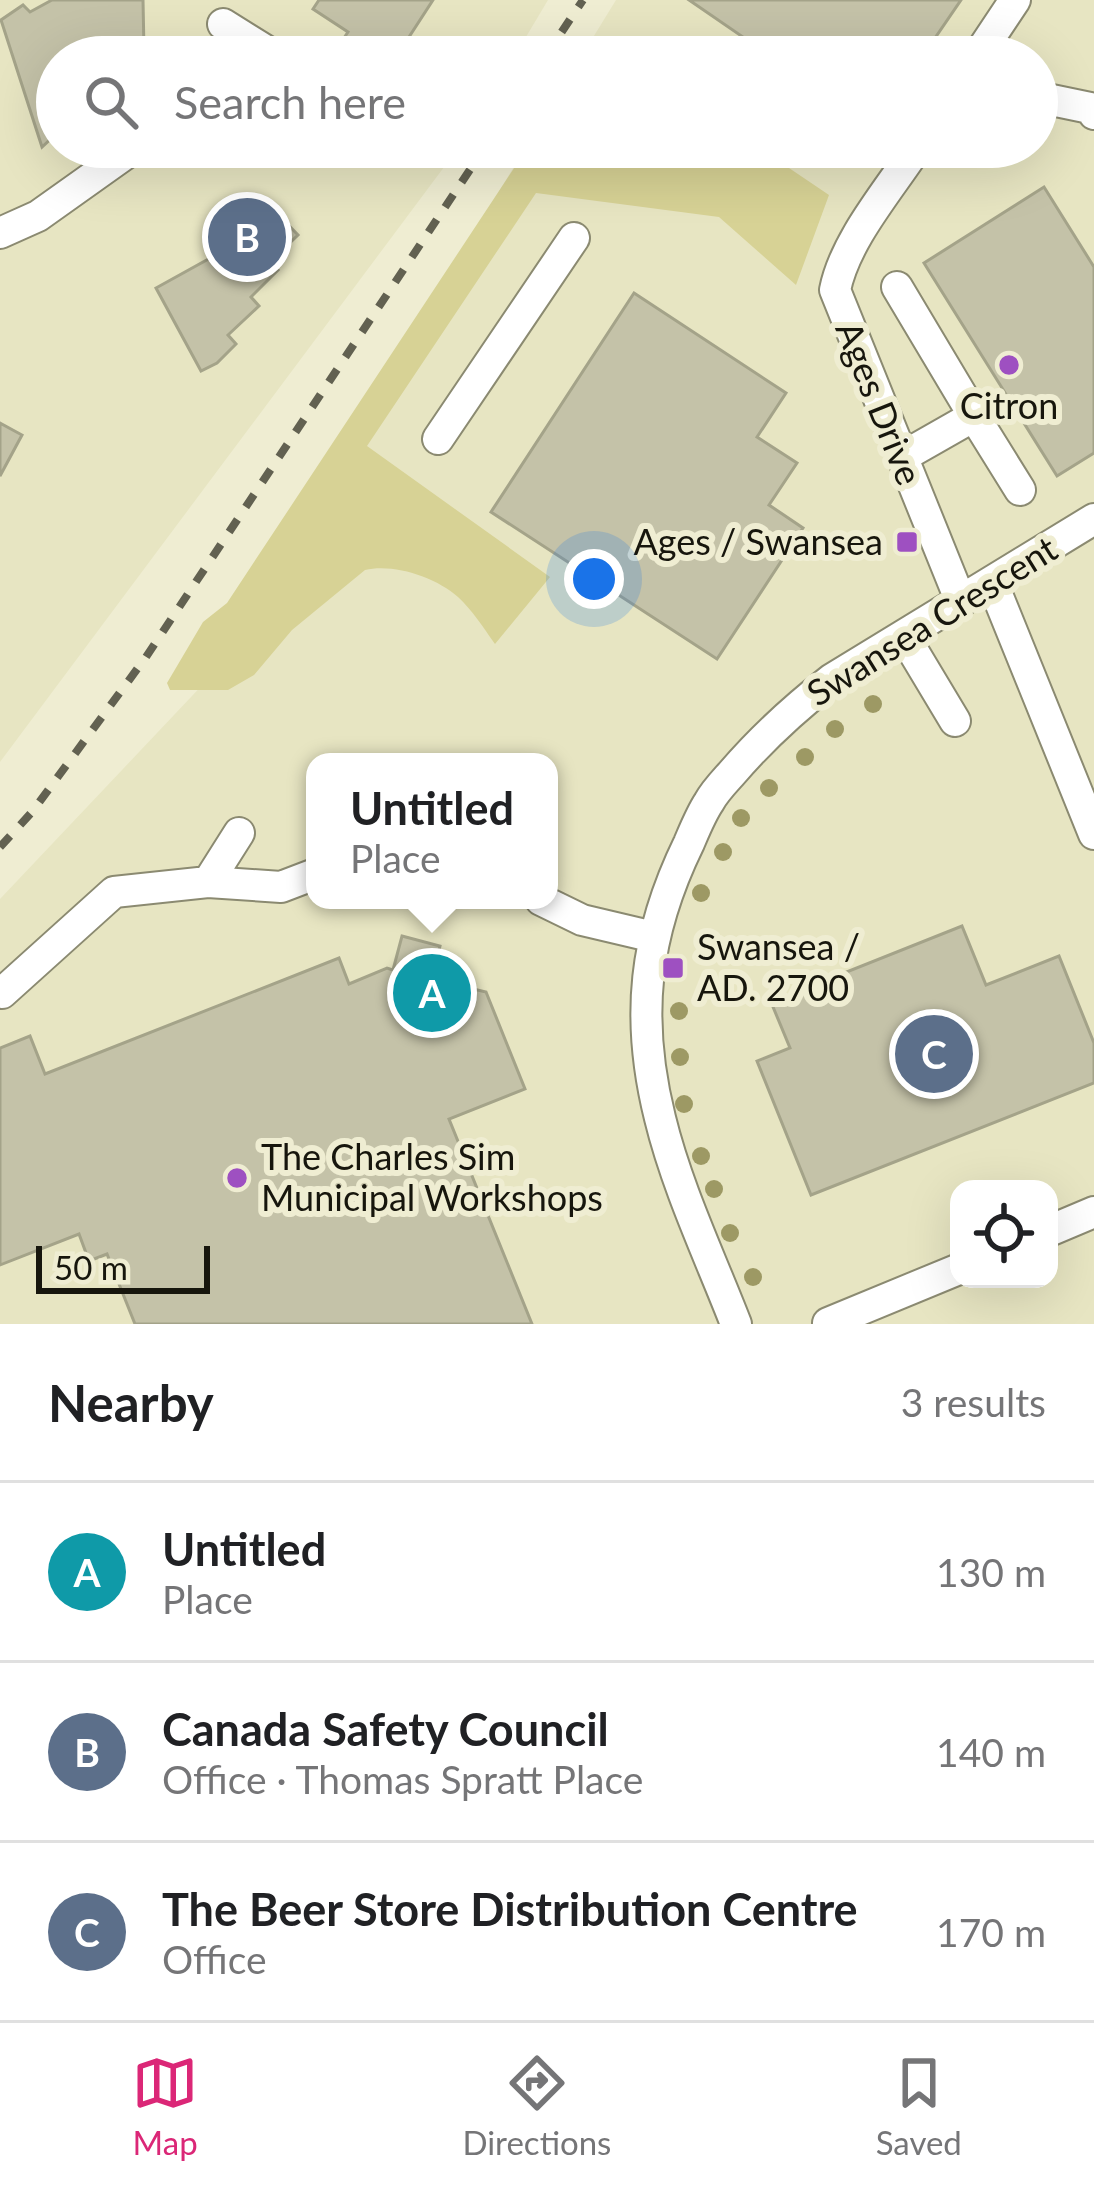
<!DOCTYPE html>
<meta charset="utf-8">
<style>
body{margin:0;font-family:Lato,sans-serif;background:#f6f6f6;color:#202124}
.controls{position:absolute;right:36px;bottom:36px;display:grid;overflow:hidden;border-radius:24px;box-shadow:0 12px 48px #0002}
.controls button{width:108px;height:108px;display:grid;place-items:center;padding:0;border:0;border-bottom:3px solid #e0e0e0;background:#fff;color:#202124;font:60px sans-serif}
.scale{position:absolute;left:36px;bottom:30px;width:174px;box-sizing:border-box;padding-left:12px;border:6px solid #17160d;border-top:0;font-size:33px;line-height:42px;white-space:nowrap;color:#17160d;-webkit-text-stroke:9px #efedd2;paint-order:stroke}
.you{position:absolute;left:594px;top:579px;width:42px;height:42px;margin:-30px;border:9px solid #fff;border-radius:50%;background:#1a73e8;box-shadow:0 0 0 18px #1a73e833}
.badge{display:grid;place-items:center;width:78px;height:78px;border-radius:50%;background:#db2777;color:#fff;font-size:39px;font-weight:700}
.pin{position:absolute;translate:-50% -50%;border:6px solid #fff;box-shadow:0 3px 12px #0006}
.popup{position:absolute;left:306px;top:753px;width:252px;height:156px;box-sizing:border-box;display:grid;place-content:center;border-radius:24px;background:#fff;filter:drop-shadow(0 3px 9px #0005);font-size:39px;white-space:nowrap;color:#757577}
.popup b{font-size:45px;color:#202124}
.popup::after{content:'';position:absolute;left:50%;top:100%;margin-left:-24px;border:24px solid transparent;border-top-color:#fff}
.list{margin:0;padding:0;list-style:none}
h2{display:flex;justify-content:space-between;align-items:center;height:156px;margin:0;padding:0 48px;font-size:51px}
h2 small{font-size:39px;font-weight:400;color:#757577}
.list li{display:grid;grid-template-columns:78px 1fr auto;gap:36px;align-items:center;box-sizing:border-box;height:180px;padding:0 48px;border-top:3px solid #e0e0e0}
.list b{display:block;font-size:45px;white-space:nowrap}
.list p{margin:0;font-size:39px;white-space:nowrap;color:#757577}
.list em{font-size:39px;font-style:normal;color:#757577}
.icon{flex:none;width:66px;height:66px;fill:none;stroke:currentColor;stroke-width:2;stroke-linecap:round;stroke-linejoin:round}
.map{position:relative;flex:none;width:1094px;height:1324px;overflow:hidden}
.search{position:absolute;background:#fff;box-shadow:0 12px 48px #0002;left:36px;right:36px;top:36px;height:132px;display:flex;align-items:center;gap:30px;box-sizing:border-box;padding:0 42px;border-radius:66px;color:#757577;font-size:45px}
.sheet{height:696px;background:#fff}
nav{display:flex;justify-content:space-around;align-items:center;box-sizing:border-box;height:168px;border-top:3px solid #e0e0e0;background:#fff;font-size:33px;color:#757577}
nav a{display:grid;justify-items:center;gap:6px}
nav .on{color:#db2777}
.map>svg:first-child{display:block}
.built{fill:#e7e5c2;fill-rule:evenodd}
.green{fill:#d7d295}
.building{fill:#c4c2a8;stroke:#a4a389;stroke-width:3}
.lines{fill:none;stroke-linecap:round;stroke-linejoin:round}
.minor-casing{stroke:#8b8a71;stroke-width:34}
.minor{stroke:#fff;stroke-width:30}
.rail{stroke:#626151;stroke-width:8;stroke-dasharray:15 15;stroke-linecap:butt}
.tree{fill:#9d9964}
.poi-dot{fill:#9e50c1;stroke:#efedd2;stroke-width:4.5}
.labels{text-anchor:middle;stroke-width:12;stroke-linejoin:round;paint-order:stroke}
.street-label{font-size:36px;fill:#17160d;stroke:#efedd2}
.poi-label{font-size:36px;fill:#17160d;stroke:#efedd2;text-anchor:start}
</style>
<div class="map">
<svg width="1094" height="1324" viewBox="0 0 1094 1324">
<rect width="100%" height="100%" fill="#efedd2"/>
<path class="built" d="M0,0H548L514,57H57V147H459L0,762Z
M616,0H1094V1324H0V899L332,548L339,454L526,147H1037V57H581ZM315,762H549V900H315ZM959,1189H1049V1279H959Z"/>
<path class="green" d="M528,147H758L829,195L796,285L719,217L536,193L367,446L550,577L495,644C483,627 472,610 458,597C436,577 393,563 365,570L292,630L254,675L228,690H170L167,683L203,622L227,603Z"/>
<path class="building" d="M52,0H143L144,51L138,57H57V133L42,147L1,20L23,5L30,12Z
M319,0H433L396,57H331L348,32L313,9Z
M689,0H961L922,57H772Z
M1044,187L1094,267V453L1057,476L924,263Z
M268,204L298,235L270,262L278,270L251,297L259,306L228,335L236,344L217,363L201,371L156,288L212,257Z
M634,293L786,393L757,437L797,463L769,505L803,528L717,659L491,512Z
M0,423L22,435L0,476Z
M962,926L986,985L1059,956L1094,1043V1083L811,1195L757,1061L790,1048L771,1002Z
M402,936L440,946L432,979L486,992L525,1089L449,1119L532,1324H135L107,1254L89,1261L79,1234L0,1265V1048L30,1036L45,1074L339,958L349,984L387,968L393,970Z"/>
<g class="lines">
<g class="minor-casing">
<path id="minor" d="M223,24L276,57
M977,57L1015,0
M1037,97L1090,108L1094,114
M917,147C889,190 845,240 835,290L961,602
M0,233L38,216L135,147
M897,287L974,416L902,457
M974,416L1020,490
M438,439L574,238
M992,582L1094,834
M904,636L955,721
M239,833L208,882L281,887L315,874
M541,900L582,920L654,937
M2,993L114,892L208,882
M1049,1231L1094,1212
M828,1323L959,1269
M736,1324C710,1257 677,1188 660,1118C635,1018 644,935 689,843C695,829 701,814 709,802C715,791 724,782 732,773C762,738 795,708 832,679L1094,519"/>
</g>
<use href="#minor" class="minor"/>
<path class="rail" d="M545,57L583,0
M0,847L32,812L146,657L485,147"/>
</g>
<g class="tree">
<circle cx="873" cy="704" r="9"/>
<circle cx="835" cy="729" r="9"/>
<circle cx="805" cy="757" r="9"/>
<circle cx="769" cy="788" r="9"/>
<circle cx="741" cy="818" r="9"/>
<circle cx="723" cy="852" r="9"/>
<circle cx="701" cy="893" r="9"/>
<circle cx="679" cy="1011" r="9"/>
<circle cx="680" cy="1057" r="9"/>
<circle cx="684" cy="1104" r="9"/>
<circle cx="701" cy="1156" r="9"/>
<circle cx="714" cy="1189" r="9"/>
<circle cx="730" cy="1233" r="9"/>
<circle cx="753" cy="1277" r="9"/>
</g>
<g class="poi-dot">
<circle cx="1009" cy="365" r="12"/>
<rect x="895" y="530" width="24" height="24" rx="6"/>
<rect x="661" y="956" width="24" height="24" rx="6"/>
<circle cx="237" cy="1178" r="12"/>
</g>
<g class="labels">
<g class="street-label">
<text transform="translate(879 403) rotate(68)" y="13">Ages Drive</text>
<text transform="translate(932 621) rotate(-32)" y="13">Swansea Crescent</text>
</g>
<g class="poi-label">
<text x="1009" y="419" text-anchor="middle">Citron</text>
<text x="883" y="555" text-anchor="end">Ages / Swansea</text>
<text x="697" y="960">Swansea /<tspan x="697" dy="41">AD. 2700</tspan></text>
<text x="261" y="1170">The Charles Sim<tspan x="261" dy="41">Municipal Workshops</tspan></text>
</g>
</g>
</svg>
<div class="controls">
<button><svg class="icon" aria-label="locate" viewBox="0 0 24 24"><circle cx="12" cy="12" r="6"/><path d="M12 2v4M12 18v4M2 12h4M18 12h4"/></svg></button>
</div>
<div class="scale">50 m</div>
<div class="you"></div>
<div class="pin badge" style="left:432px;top:993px;background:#0f9aa8">A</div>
<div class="popup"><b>Untitled</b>Place</div>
<div class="pin badge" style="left:247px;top:237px;background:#5c6f8a">B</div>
<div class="pin badge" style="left:934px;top:1054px;background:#5c6f8a">C</div>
<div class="search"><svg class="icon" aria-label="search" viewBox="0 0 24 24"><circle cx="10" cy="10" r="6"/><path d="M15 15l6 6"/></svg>Search here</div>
</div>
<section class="sheet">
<h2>Nearby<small>3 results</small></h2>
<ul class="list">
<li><span class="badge" style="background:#0f9aa8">A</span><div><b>Untitled</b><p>Place</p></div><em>130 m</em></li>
<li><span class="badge" style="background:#5c6f8a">B</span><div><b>Canada Safety Council</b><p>Office · Thomas Spratt Place</p></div><em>140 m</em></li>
<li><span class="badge" style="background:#5c6f8a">C</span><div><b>The Beer Store Distribution Centre</b><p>Office</p></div><em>170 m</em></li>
</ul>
</section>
<nav>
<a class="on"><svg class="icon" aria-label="map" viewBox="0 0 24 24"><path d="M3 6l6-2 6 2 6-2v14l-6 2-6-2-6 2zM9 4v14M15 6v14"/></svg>Map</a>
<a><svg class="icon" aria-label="directions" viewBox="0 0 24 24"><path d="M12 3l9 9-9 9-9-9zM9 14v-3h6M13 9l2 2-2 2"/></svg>Directions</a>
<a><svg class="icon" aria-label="saved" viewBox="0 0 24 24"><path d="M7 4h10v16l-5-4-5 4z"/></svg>Saved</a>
</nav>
